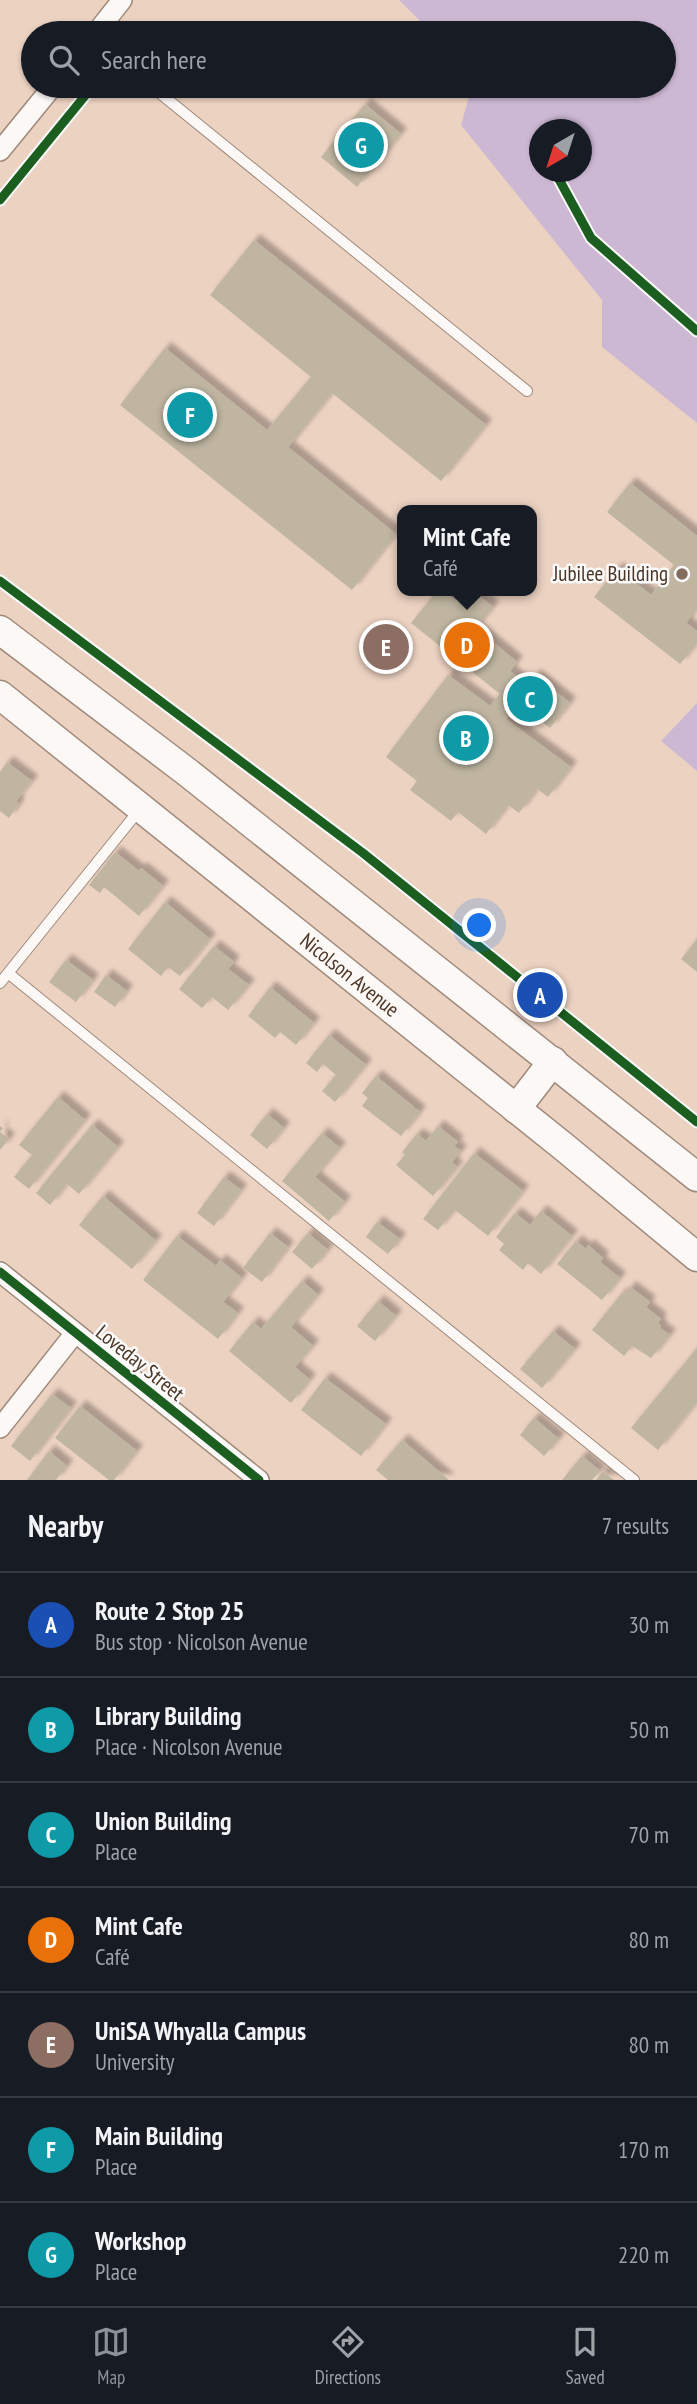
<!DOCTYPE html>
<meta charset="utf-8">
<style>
body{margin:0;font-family:"PT Sans Narrow",sans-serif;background:#242831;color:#f1f3f6}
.compass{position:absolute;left:529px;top:119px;width:63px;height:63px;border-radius:50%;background:#171b24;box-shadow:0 2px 5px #0004;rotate:219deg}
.you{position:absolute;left:480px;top:926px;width:24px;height:24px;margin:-18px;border:5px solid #fff;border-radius:50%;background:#1a73e8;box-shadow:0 0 0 10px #1a73e833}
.badge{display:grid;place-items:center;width:46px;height:46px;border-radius:50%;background:#8c9099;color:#fff;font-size:23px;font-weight:700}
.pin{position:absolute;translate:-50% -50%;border:4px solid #fff;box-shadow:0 2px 7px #0006}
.popup{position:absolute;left:397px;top:505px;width:140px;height:91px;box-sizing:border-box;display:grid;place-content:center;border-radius:14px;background:#171b24;filter:drop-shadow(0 2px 5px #0005);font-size:23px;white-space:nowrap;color:#9ea1a6}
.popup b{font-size:26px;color:#f1f3f6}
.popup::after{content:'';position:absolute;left:50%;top:100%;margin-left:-14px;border:14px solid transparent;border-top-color:#171b24}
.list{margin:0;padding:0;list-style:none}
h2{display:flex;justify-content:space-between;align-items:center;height:91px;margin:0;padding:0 28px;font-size:30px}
h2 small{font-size:23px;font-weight:400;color:#9ea1a6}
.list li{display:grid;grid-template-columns:46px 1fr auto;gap:21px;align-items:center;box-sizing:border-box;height:105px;padding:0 28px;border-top:2px solid #363941}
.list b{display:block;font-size:26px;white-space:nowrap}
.list p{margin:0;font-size:23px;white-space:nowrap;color:#9ea1a6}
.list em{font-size:23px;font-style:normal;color:#9ea1a6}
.icon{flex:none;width:38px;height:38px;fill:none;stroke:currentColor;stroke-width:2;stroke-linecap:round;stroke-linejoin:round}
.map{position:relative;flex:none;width:697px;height:1480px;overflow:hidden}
.search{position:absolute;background:#171b24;box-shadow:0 2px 5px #0004;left:21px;right:21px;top:21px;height:77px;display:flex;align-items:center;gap:18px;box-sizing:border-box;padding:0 24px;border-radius:38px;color:#9ea1a6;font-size:26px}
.sheet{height:826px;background:#171b24}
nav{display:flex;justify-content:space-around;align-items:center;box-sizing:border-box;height:98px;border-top:2px solid #363941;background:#171b24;font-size:19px;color:#9ea1a6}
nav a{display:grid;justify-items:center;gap:4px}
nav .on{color:#8c9099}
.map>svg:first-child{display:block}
.green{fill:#cdb8d4;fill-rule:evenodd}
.building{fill:#bfb5a1;filter:url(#shadow)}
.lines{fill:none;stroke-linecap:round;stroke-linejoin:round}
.lane-casing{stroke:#9e897b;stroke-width:12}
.street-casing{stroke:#9e897b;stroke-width:22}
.secondary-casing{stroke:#9e897b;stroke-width:31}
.lane{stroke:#fcf8f6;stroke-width:10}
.street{stroke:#fcf8f6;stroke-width:19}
.secondary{stroke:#fcf8f6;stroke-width:28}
.cycleway-casing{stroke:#fbfbfb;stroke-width:13}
.cycleway{stroke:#1b5e20;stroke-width:9}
.poi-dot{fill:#846c5c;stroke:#fbfbfb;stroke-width:2.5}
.labels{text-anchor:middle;stroke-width:5;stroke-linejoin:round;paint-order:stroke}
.poi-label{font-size:21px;fill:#4c3525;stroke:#fbfbfb;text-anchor:end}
.street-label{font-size:21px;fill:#4c3525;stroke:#fbfbfb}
</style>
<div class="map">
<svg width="697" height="1480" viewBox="0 0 697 1480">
<defs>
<filter id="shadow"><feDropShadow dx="6" dy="-6" stdDeviation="2" flood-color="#0004"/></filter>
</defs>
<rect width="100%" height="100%" fill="#ecd2c1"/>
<path class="green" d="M399,0H697V423L602,347V300L461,125L472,86H664V33H432ZM540,130H582V172H540Z
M697,703V771L661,741Z"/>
<path class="building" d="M365,104L401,134L357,187L321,157Z
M254,240L486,425L441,481L332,393L288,447L396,534L352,590L120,405L165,348L267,430L311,377L210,295Z
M630,483L697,536V608L686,623L697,631V643L680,664L594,597L617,568L651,595L674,565L607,512Z
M437,591H443L456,601L464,591H473L493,607L476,628L517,662L510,671L527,686L535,675L570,703L550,728L519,703L506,719L571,767L548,797L537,789L519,813L508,805L486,834L458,812L451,821L410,790L417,781L386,757L448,675L490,706L500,694L411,623Z
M7,762L32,781L16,801L19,804L9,818L0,811V772Z
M115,852L139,871L141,868L163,886L139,916L104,887L100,893L89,885Z
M165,902L210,939L180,976L168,967L161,976L128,949Z
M697,939V972L681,959Z
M214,946L234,962L228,969L249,985L228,1010L212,997L202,1008L179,989Z
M66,960L93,980L76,1002L49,982Z
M106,975L127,991L115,1007L94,992Z
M270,987L314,1023L296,1045L280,1032L275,1038L248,1016Z
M329,1035L366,1065L335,1102L322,1091L336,1075L323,1064L317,1072L306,1063Z
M376,1076L420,1112L401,1136L362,1106L368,1098L362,1093Z
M58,1097L85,1120L29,1189L14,1177L32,1155L19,1145Z
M267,1114L284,1128L267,1149L250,1135Z
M92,1125L118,1147L79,1194L67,1184L50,1205L36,1193Z
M0,1126L3,1128L0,1132L9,1139L0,1150Z
M438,1126L458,1142L454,1146L461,1151L452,1162L457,1167L433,1196L396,1165L405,1155L402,1152L417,1134L426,1141Z
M322,1133L340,1148L315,1177L345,1202L329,1221L282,1181Z
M474,1153L523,1191L488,1236L455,1210L438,1230L423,1219Z
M224,1177L241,1190L214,1226L197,1213Z
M103,1196L156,1241L132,1269L79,1225Z
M541,1211L572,1236L541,1274L528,1263L523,1270L499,1250L504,1244L496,1237L515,1213L530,1225Z
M377,1222L400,1239L388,1254L366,1237Z
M270,1233L288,1247L262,1282L243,1268Z
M308,1233L328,1250L312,1269L292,1252Z
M177,1236L216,1266L220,1260L242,1278L223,1302L238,1313L218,1339L143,1280Z
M576,1241L586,1249L588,1245L603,1258L600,1262L620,1278L602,1300L557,1264Z
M302,1281L318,1295L291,1327L313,1346L295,1367L310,1380L291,1403L229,1351L253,1322L261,1329Z
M630,1287L650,1302L646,1307L661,1319L658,1323L661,1326L660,1328L670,1335L651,1358L632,1346L624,1356L592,1330L622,1293L624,1295Z
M378,1301L396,1316L375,1341L357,1326Z
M553,1331L575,1349L542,1388L520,1369Z
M697,1348V1402L658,1450L631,1428Z
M325,1378L386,1424L361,1456L301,1410Z
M52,1394L71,1408L30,1461L11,1446Z
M80,1406L137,1451L114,1480H109L55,1438Z
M534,1418L559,1439L544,1456L520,1435Z
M402,1440L449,1480H388L376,1470Z
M49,1451L67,1466L56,1480H27Z
M582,1456L600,1471L592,1480H562Z
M603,1471L614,1480H596Z"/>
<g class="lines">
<g class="lane-casing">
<path id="lane" d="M151,86L527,391
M8,973L634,1480
M0,983L140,809"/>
</g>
<g class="street-casing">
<path id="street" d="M96,33L122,0
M0,151L53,86
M0,1272L259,1480
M0,1428L75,1333"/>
</g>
<g class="secondary-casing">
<g id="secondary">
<path d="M0,630L187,772L697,1177"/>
<path id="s1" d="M0,695L564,1147L697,1257"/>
<path d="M516,1109L553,1061"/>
</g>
</g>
<use href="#lane" class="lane"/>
<use href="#street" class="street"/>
<use href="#secondary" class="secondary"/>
<g class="cycleway-casing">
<path id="cycleway" d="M555,172L591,238L697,331
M0,200L93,86
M0,581L363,853L697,1122
M0,1272L259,1480"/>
</g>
<use href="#cycleway" class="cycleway"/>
</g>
<circle class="poi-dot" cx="682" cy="574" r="7"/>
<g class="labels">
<g class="poi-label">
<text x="668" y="581">Jubilee Building</text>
</g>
<g class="street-label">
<text dy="7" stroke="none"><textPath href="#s1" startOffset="448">Nicolson Avenue</textPath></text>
<text transform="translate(140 1363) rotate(39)" y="7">Loveday Street</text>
</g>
</g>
</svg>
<svg class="compass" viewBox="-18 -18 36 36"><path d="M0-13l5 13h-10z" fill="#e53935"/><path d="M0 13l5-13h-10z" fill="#9ea1a6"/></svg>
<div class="you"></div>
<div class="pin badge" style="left:540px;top:995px;background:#1a4fb4">A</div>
<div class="pin badge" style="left:466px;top:738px;background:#0f9aa8">B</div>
<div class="pin badge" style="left:530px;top:699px;background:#0f9aa8">C</div>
<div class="pin badge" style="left:467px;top:645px;background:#e8710a">D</div>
<div class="popup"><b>Mint Cafe</b>Café</div>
<div class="pin badge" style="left:386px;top:647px;background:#8d6e63">E</div>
<div class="pin badge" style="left:190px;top:415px;background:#0f9aa8">F</div>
<div class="pin badge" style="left:361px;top:145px;background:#0f9aa8">G</div>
<div class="search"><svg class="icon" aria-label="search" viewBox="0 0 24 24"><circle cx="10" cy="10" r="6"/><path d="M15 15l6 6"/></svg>Search here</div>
</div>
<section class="sheet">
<h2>Nearby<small>7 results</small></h2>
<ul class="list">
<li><span class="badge" style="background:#1a4fb4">A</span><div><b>Route 2 Stop 25</b><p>Bus stop · Nicolson Avenue</p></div><em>30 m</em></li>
<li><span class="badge" style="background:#0f9aa8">B</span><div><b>Library Building</b><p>Place · Nicolson Avenue</p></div><em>50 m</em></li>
<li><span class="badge" style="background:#0f9aa8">C</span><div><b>Union Building</b><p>Place</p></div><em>70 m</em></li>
<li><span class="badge" style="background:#e8710a">D</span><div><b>Mint Cafe</b><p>Café</p></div><em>80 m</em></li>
<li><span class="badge" style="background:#8d6e63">E</span><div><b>UniSA Whyalla Campus</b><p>University</p></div><em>80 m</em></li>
<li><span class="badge" style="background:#0f9aa8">F</span><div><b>Main Building</b><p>Place</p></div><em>170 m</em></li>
<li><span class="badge" style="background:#0f9aa8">G</span><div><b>Workshop</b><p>Place</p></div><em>220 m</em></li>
</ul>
</section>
<nav>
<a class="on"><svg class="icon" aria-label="map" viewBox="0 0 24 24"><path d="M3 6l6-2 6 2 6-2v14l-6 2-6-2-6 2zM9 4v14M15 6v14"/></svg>Map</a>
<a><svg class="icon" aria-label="directions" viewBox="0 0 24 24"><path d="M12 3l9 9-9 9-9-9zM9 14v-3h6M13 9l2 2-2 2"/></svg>Directions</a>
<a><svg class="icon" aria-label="saved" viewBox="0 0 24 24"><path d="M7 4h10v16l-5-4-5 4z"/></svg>Saved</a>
</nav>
